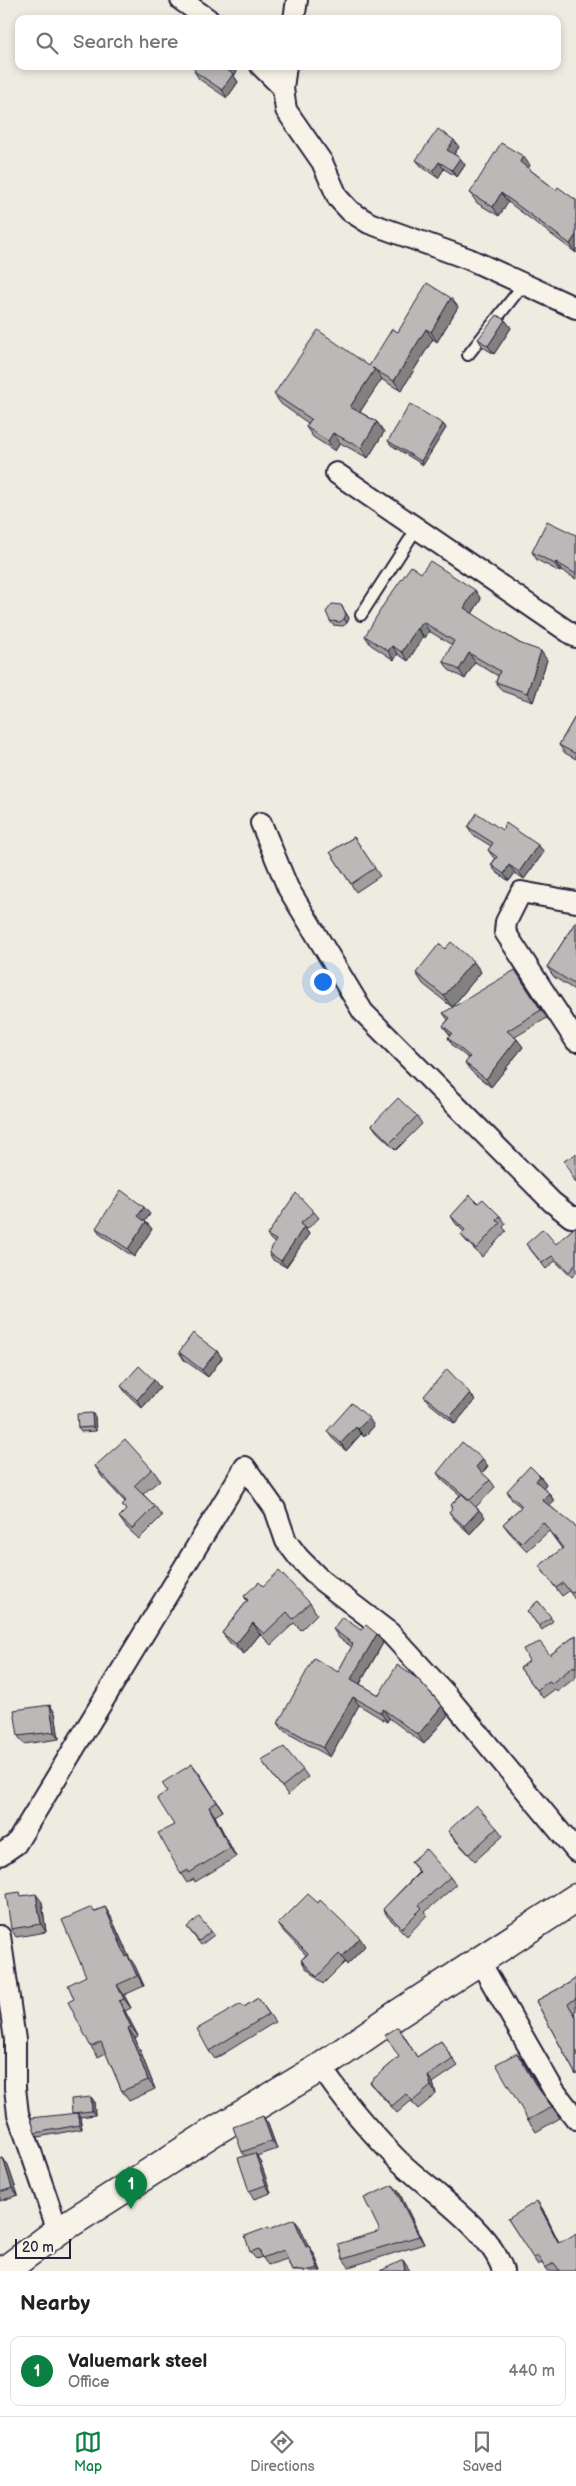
<!DOCTYPE html>
<style>
body{margin:0;font-family:"Balsamiq Sans",sans-serif;background:#f6f6f6;color:#202124}
.scale{position:absolute;left:15px;bottom:12px;width:56px;box-sizing:border-box;padding-left:5px;border:2px solid #22223b;border-top:0;font-size:14px;line-height:18px;white-space:nowrap;color:#22223b;-webkit-text-stroke:4px #f7f3e8;paint-order:stroke}
.you{position:absolute;left:322px;top:981px;width:18px;height:18px;margin:-12px;border:4px solid #fff;border-radius:50%;background:#1a73e8;box-shadow:0 0 0 8px #1a73e833}
.badge{display:grid;place-items:center;width:32px;height:32px;border-radius:50%;background:#0b8043;color:#fff;font-size:16px;font-weight:700}
.pin{position:absolute;translate:-50% -41px;filter:drop-shadow(0 1px 2px #0008)}
.pin::after{content:'';position:absolute;top:26px;width:18px;height:15px;background:inherit;clip-path:polygon(0 0,100% 0,50% 100%)}
.list{margin:0;padding:0;list-style:none}
h2{display:flex;justify-content:space-between;align-items:center;height:65px;margin:0;padding:0 20px;font-size:21px}
h2 small{font-size:16px;font-weight:400;color:#757577}
.list li{display:grid;grid-template-columns:32px 1fr auto;gap:15px;align-items:center;box-sizing:border-box;height:70px;margin:0 10px 10px;padding:0 10px;border:1px solid #e0e0e0;border-radius:10px}
.list b{display:block;font-size:19px;white-space:nowrap}
.list p{margin:0;font-size:16px;white-space:nowrap;color:#757577}
.list em{font-size:16px;font-style:normal;color:#757577}
.icon{flex:none;width:28px;height:28px;fill:none;stroke:currentColor;stroke-width:2;stroke-linecap:round;stroke-linejoin:round}
.map{position:relative;flex:none;width:576px;height:2271px;overflow:hidden}
.search{position:absolute;background:#fff;box-shadow:0 2px 8px #0003;left:15px;right:15px;top:15px;height:55px;display:flex;align-items:center;gap:12px;box-sizing:border-box;padding:0 18px;border-radius:10px;color:#757577;font-size:19px}
.sheet{height:145px;background:#fff}
nav{display:flex;justify-content:space-around;align-items:center;box-sizing:border-box;height:70px;border-top:1px solid #e0e0e0;background:#fff;font-size:14px;color:#757577}
nav a{display:grid;justify-items:center;gap:2px}
nav .on{color:#0b8043}
.map>svg:first-child{display:block}
.lines{fill:none;stroke-linecap:round;stroke-linejoin:round}
.lane-casing{stroke:#22223b;stroke-width:14}
.street-casing{stroke:#22223b;stroke-width:24}
.secondary-casing{stroke:#22223b;stroke-width:31}
.lane{stroke:#f7f3e8;stroke-width:10}
.street{stroke:#f7f3e8;stroke-width:20}
.secondary{stroke:#f7f3e8;stroke-width:28}
.wall{fill:#a19e9d;stroke:#22223b}
.shaded-wall{fill:#838180;stroke:#22223b}
.building{fill:#bbb8b7;stroke:#22223b}
</style>
<div class="map">
<svg width="576" height="2271" viewBox="0 0 576 2271">
<rect width="100%" height="100%" fill="#eeebe1"/>
<filter id="ink" filterUnits="userSpaceOnUse"><feTurbulence type="fractalNoise" baseFrequency=".02" numOctaves="2"/><feDisplacementMap in="SourceGraphic" scale="10" xChannelSelector="R" yChannelSelector="G"/><feConvolveMatrix kernelMatrix="1 2 1 2 8 2 1 2 1" color-interpolation-filters="sRGB"/></filter>
<g filter="url(#ink)">
<g class="lines">
<g class="lane-casing">
<path id="lane" d="M468,355L523,285
M361,615L417,528"/>
</g>
<g class="street-casing">
<path id="street" d="M181,0L208,19
M294,19L297,0
M261,66L283,88
M286,66L283,88L286,110L322,162L338,198L350,211L369,223L469,259L576,308
M336,473L576,637
M261,823L288,888L363,1012L552,1202L571,1217H576
M576,902L521,892L506,922L505,932L576,1041
M0,1855L16,1844L245,1467L275,1509L286,1541L299,1558L322,1581L390,1633L445,1693L576,1851
M0,1936L15,2040V2088L18,2114L58,2231
M480,1962L553,2089L576,2119
M321,2067C342,2099 368,2129 394,2156C425,2188 491,2229 503,2271"/>
</g>
<g class="secondary-casing">
<path id="secondary" d="M4,2271L58,2231L213,2132L321,2067L398,2014L576,1898"/>
</g>
<use href="#lane" class="lane"/>
<use href="#street" class="street"/>
<use href="#secondary" class="secondary"/>
</g>
<path class="wall" d="M239,68L234,76L238,82L227,98L199,79L194,71Z
M459,147L454,154L460,158L465,165L457,177L444,169L438,178L422,167L416,160Z
M530,165L528,168L556,190L576,200V253L508,202L499,216L477,203L470,193Z
M451,298L458,307L437,342L433,339L401,391L381,379L360,412L377,422L384,432L368,458L340,443L335,451L313,437L306,427L308,423L281,404L274,394L369,366L398,332Z
M505,320L511,328L494,354L483,347L478,339Z
M443,424L446,428L423,465L391,445L388,441Z
M576,535V579L561,570L560,572L537,560L532,552Z
M421,573L481,599L472,614L547,660L533,702L502,691L496,682L498,676L475,662L465,679L449,670L443,661L452,645L429,631L425,638L423,637L408,661L398,654L394,660L371,645L365,636Z
M341,605L349,618L347,623L343,626L333,625L330,621Z
M576,715V759L565,753L559,745Z
M468,827L502,830L538,845L544,852L524,879L515,873L509,881L496,872L491,865L495,859L493,857L488,850L491,846L473,835Z
M354,837L380,876L356,892L330,852Z
M576,921V991L554,977L547,967Z
M445,949L473,961L481,972L452,1007L423,984L416,973Z
M520,978L547,1018L515,1037L523,1047L491,1087L471,1071L465,1063L469,1059L453,1046L448,1038L450,1035L443,1026L448,1020L443,1013Z
M417,1116L422,1124L396,1150L377,1132L372,1125Z
M478,1203L500,1216L506,1224L503,1227L506,1231L482,1257L467,1242L461,1235L464,1232L456,1224L451,1216Z
M314,1212L319,1218L306,1230L309,1234L286,1267L273,1260L269,1253L275,1243L272,1241L267,1235Z
M150,1214L145,1221L152,1229L134,1257L101,1235L96,1228Z
M576,1226V1273L572,1277L555,1261L546,1269L526,1244H556Z
M217,1351L222,1358L208,1377L184,1360L179,1352Z
M121,1386L160,1388L142,1408L127,1394Z
M470,1393L475,1400L455,1424L429,1403L424,1396Z
M92,1413L95,1417L96,1431L81,1432L78,1428Z
M374,1426L364,1437L361,1434L346,1451L332,1438L327,1431Z
M95,1466L152,1469L160,1480L143,1494L155,1506L162,1516L139,1539L126,1527L119,1517L126,1510L122,1505L125,1502L102,1477Z
M488,1466L482,1473L490,1480L495,1487L476,1507L485,1517L470,1534L455,1520L449,1512L453,1508L451,1505L460,1495L442,1480L437,1473Z
M540,1476L546,1484L543,1488L549,1493L554,1501L550,1506L576,1528V1601L569,1591L562,1596L539,1566L562,1549L549,1531L527,1551L509,1532L503,1524L521,1507L512,1500L507,1491Z
M263,1586L310,1603L317,1614L301,1630L294,1623L271,1645L260,1634L244,1654L230,1643L222,1633L247,1601L244,1596Z
M538,1601L553,1621L542,1630L527,1611Z
M333,1629L361,1630L377,1634L383,1643L360,1684L379,1695L442,1706L448,1715L424,1744L389,1718L387,1722L359,1705L330,1757L284,1731L278,1723L338,1672L352,1647L339,1638Z
M576,1635V1677L557,1692L555,1689L543,1698L520,1668L550,1655Z
M50,1705L55,1713L59,1739L24,1744L18,1736Z
M261,1760L303,1770L308,1777L288,1795Z
M192,1764L223,1811L215,1816L236,1857L195,1882L194,1879L187,1883L181,1874L174,1825L167,1791Z
M497,1828L503,1836L475,1861L453,1838L448,1831Z
M411,1862L450,1877L456,1885L425,1912L427,1915L407,1936L388,1917L383,1909L419,1872Z
M42,1902L46,1932L16,1937L11,1929Z
M105,1907L111,1917L129,1957L135,1966L144,1986L124,1995L131,2008L125,2011L138,2036L135,2038L155,2089L129,2101L122,2091L106,2053L98,2057L91,2047L74,1999L86,1976L95,1911Z
M278,1924L365,1946L347,1965L345,1962L323,1984L306,1968L301,1960L306,1955L284,1932Z
M187,1927L211,1931L214,1935L201,1945Z
M576,1978V2011L574,2012L576,2015V2075L536,2001L571,1982Z
M258,1998L275,2022L215,2059L209,2051L244,2007Z
M403,2034L417,2057L441,2041L458,2066L433,2083L436,2094L418,2109L411,2101L397,2113L375,2089L370,2082L399,2057Z
M517,2053L525,2064L541,2091L560,2118L536,2132L528,2120Z
M91,2097L94,2101L95,2115L80,2117L82,2129L38,2137L35,2133L72,2114Z
M268,2124L277,2149L257,2156L260,2161L271,2193L254,2199L249,2191L245,2156L242,2152Z
M3,2158L8,2166L18,2195L0,2201V2159Z
M393,2185L399,2192L424,2244L349,2267L343,2259L380,2231Z
M542,2208L559,2242V2270L557,2271H547L542,2263L538,2265L508,2219Z
M300,2227L308,2246L314,2254L321,2271H292L287,2259L268,2265L262,2257L256,2259L250,2252L270,2229Z"/>
<path class="shaded-wall" d="M230,66H238L239,68L234,76L238,82L227,98L222,90L227,70Z
M454,140L459,147L452,157L447,150Z
M523,156L530,165L527,171L520,162Z
M460,158L465,165L457,177L452,170Z
M439,162L444,169L438,178L433,171Z
M501,193L508,202L499,216L493,207Z
M576,235V253L570,244Z
M451,298L458,307L437,342L431,332Z
M505,320L511,328L494,354L488,346Z
M426,329L433,339L401,391L394,381Z
M375,369L382,379L357,416L350,407Z
M377,422L384,432L368,458L361,448Z
M443,424L446,428L423,465L421,461Z
M333,433L340,443L335,451L328,441Z
M556,562L561,570L560,572L555,564Z
M475,590L481,599L470,617L464,608Z
M341,605L349,618L347,623L344,619Z
M423,622L429,631L425,638L418,629Z
M417,628L423,637L408,661L402,652Z
M392,646L398,654L394,660L388,651Z
M541,651L547,660L533,702L527,693Z
M469,653L475,662L465,679L459,670Z
M538,845L544,852L524,879L519,872Z
M509,865L515,873L509,881L504,874Z
M473,961L481,972L452,1007L444,996Z
M517,1039L523,1047L491,1087L486,1079Z
M144,1207L150,1214L143,1224L138,1216Z
M146,1222L152,1229L134,1257L128,1249Z
M304,1227L309,1234L286,1267L281,1261Z
M217,1351L222,1358L208,1377L202,1370Z
M154,1380L160,1388L142,1408L137,1400Z
M470,1393L475,1400L455,1424L450,1417Z
M92,1413L95,1417L96,1431L93,1427Z
M369,1418L374,1426L364,1437L358,1429Z
M356,1427L361,1434L346,1451L341,1443Z
M483,1459L488,1466L481,1474L476,1467Z
M540,1476L546,1484L541,1490L536,1481Z
M549,1493L554,1501L548,1508L542,1500Z
M479,1510L485,1517L470,1534L464,1526Z
M253,1623L260,1634L244,1654L236,1644Z
M377,1634L383,1643L357,1688L351,1679Z
M353,1697L359,1705L330,1757L323,1748Z
M50,1705L55,1713L59,1739L54,1732Z
M442,1706L448,1715L424,1744L418,1735Z
M383,1709L389,1718L387,1722L381,1713Z
M192,1764L199,1773L223,1811L217,1802Z
M209,1807L215,1816L236,1857L230,1848Z
M36,1894L42,1902L46,1932L41,1924Z
M105,1907L111,1917L129,1957L135,1966L144,1986L126,1957Z
M360,1938L365,1946L347,1965L342,1957Z
M117,1985L124,1995L131,2008L124,1999Z
M119,2001L125,2011L138,2036L131,2027Z
M128,2028L135,2038L155,2089L148,2080Z
M517,2053L525,2064L543,2095L535,2084Z
M428,2076L433,2083L436,2094L431,2086Z
M91,2097L94,2101L95,2115L92,2111Z
M78,2113L80,2117L82,2129L79,2125Z
M263,2116L268,2124L277,2149L272,2141Z
M255,2153L260,2161L271,2193L266,2185Z
M3,2158L8,2166L18,2195L12,2188Z
M393,2185L399,2192L424,2244L419,2236Z
M537,2201L542,2208L562,2249L558,2242Z
M294,2219L300,2227L312,2255L306,2247Z
M309,2246L314,2254L321,2271H320L318,2268Z
M403,2260L409,2269V2271H405Z"/>
<path class="building" d="M197,66H230L227,70L233,74L222,90L194,71Z
M438,129L454,140L447,150L460,158L452,170L439,162L433,171L416,160Z
M501,143L523,156L520,162L556,190L558,187L576,200V235L570,244L501,193L493,207L470,193Z
M427,283L451,298L431,332L426,329L394,381L372,368L375,369L350,407L377,422L361,448L333,433L328,441L306,427L311,419L274,394L318,330L369,366L392,329L398,332Z
M497,315L505,320L488,346L478,339Z
M410,404L443,424L421,461L388,441Z
M547,521L576,535V574L556,562L555,564L532,552Z
M430,561L475,590L464,608L519,643L541,651L527,693L496,682L500,671L469,653L459,670L443,661L454,641L423,622L418,629L417,628L402,652L392,646L388,651L365,636L384,604L411,566L421,573Z
M332,604L341,605L346,614L344,619L340,622L330,621L326,612Z
M576,715V754L559,745Z
M477,813L502,830L506,823L538,845L519,872L509,865L504,874L491,865L497,857L488,850L493,843L468,827Z
M354,837L375,868L351,884L330,852Z
M576,921V982L574,984L547,967Z
M451,942L473,961L444,996L416,973L439,944L445,949Z
M515,970L541,1010L507,1031L517,1039L486,1079L465,1063L470,1057L448,1038L452,1033L443,1026L450,1018L443,1013Z
M398,1098L417,1116L390,1143L372,1125Z
M576,1154V1183L564,1161Z
M121,1190L144,1207L138,1216L146,1222L128,1249L96,1228Z
M296,1193L314,1212L300,1224L304,1227L281,1261L269,1253L276,1240L267,1235Z
M470,1195L478,1203L483,1199L500,1216L496,1220L500,1223L476,1249L461,1235L465,1230L451,1216Z
M576,1226V1264L569,1272L552,1256L542,1263L526,1244L543,1229L556,1244Z
M193,1333L217,1351L202,1370L179,1352Z
M139,1366L154,1380L137,1400L121,1386Z
M447,1369L470,1393L450,1417L424,1396Z
M352,1403L369,1418L358,1429L356,1427L341,1443L327,1431Z
M92,1413L93,1427L78,1428L77,1414Z
M125,1439L152,1469L134,1486L155,1506L132,1529L119,1517L126,1510L122,1505L126,1501L95,1466Z
M462,1442L483,1459L476,1467L490,1480L470,1500L437,1473Z
M530,1466L540,1476L536,1481L549,1493L542,1500L574,1525L576,1528V1590L571,1593L563,1583L556,1588L539,1566L563,1548L543,1522L521,1543L503,1524L522,1506L507,1491Z
M462,1494L479,1510L464,1526L449,1512L453,1507L451,1505Z
M279,1571L310,1603L293,1619L287,1612L264,1634L253,1623L236,1644L222,1633L248,1600L244,1596L259,1582L263,1586Z
M538,1601L551,1617L539,1626L527,1611Z
M342,1617L361,1630L366,1625L377,1634L351,1679L379,1695L397,1665L418,1679L442,1706L418,1735L383,1709L381,1713L353,1697L323,1748L278,1723L314,1658L338,1672L353,1644L333,1629Z
M576,1635V1669L574,1666L552,1683L549,1681L537,1690L520,1668L529,1661L523,1649L540,1642L550,1655Z
M50,1705L54,1732L18,1736L14,1710Z
M284,1747L303,1770L282,1787L261,1760Z
M192,1764L217,1802L209,1807L230,1848L189,1873L188,1870L181,1874L158,1833L174,1825L157,1798L167,1791L162,1783Z
M476,1805L497,1828L469,1854L448,1831Z
M426,1849L450,1877L419,1905L422,1908L402,1928L383,1909L420,1872L411,1862Z
M20,1892L21,1896L36,1894L41,1924L11,1929L6,1894Z
M308,1894L318,1903L320,1900L360,1938L342,1957L339,1954L317,1977L301,1960L308,1954L278,1924Z
M92,1907L94,1912L105,1907L126,1957L128,1956L137,1976L117,1985L124,1999L119,2001L131,2027L128,2028L148,2080L122,2091L101,2042L91,2047L68,2002L74,1999L68,1985L86,1976L62,1920Z
M199,1917L211,1931L199,1941L187,1927Z
M576,1978V1998L568,2004L576,2017V2075L536,2001L571,1982Z
M258,1998L269,2014L209,2051L197,2029L241,2004L244,2007Z
M398,2027L417,2057L441,2041L453,2059L428,2076L431,2086L413,2101L406,2094L392,2106L370,2082L399,2057L385,2035Z
M517,2053L535,2084L552,2107L528,2120L496,2064Z
M91,2097L92,2111L72,2113L71,2099Z
M78,2113L79,2125L35,2133L31,2118Z
M263,2116L272,2141L242,2152L233,2127Z
M255,2153L266,2185L249,2191L238,2158Z
M3,2158L12,2188L0,2192V2159Z
M393,2185L419,2236L343,2259L338,2244L380,2231L364,2198Z
M537,2201L558,2242L572,2237L576,2234V2271H560L554,2263L545,2268L538,2256L533,2258L508,2219Z
M294,2219L306,2247L309,2246L318,2268L310,2271H298L297,2270L292,2271L284,2250L262,2258L259,2249L250,2252L245,2236L269,2227V2229Z
M403,2260L405,2271H380Z"/>
</g>
</svg>
<div class="scale">20 m</div>
<div class="you"></div>
<div class="pin badge" style="left:131px;top:2209px">1</div>
<div class="search"><svg class="icon" aria-label="search" viewBox="0 0 24 24"><circle cx="10" cy="10" r="6"/><path d="M15 15l6 6"/></svg>Search here</div>
</div>
<section class="sheet">
<h2>Nearby<small></small></h2>
<ul class="list">
<li><span class="badge">1</span><div><b>Valuemark steel</b><p>Office</p></div><em>440 m</em></li>
</ul>
</section>
<nav>
<a class="on"><svg class="icon" aria-label="map" viewBox="0 0 24 24"><path d="M3 6l6-2 6 2 6-2v14l-6 2-6-2-6 2zM9 4v14M15 6v14"/></svg>Map</a>
<a><svg class="icon" aria-label="directions" viewBox="0 0 24 24"><path d="M12 3l9 9-9 9-9-9zM9 14v-3h6M13 9l2 2-2 2"/></svg>Directions</a>
<a><svg class="icon" aria-label="saved" viewBox="0 0 24 24"><path d="M7 4h10v16l-5-4-5 4z"/></svg>Saved</a>
</nav>
